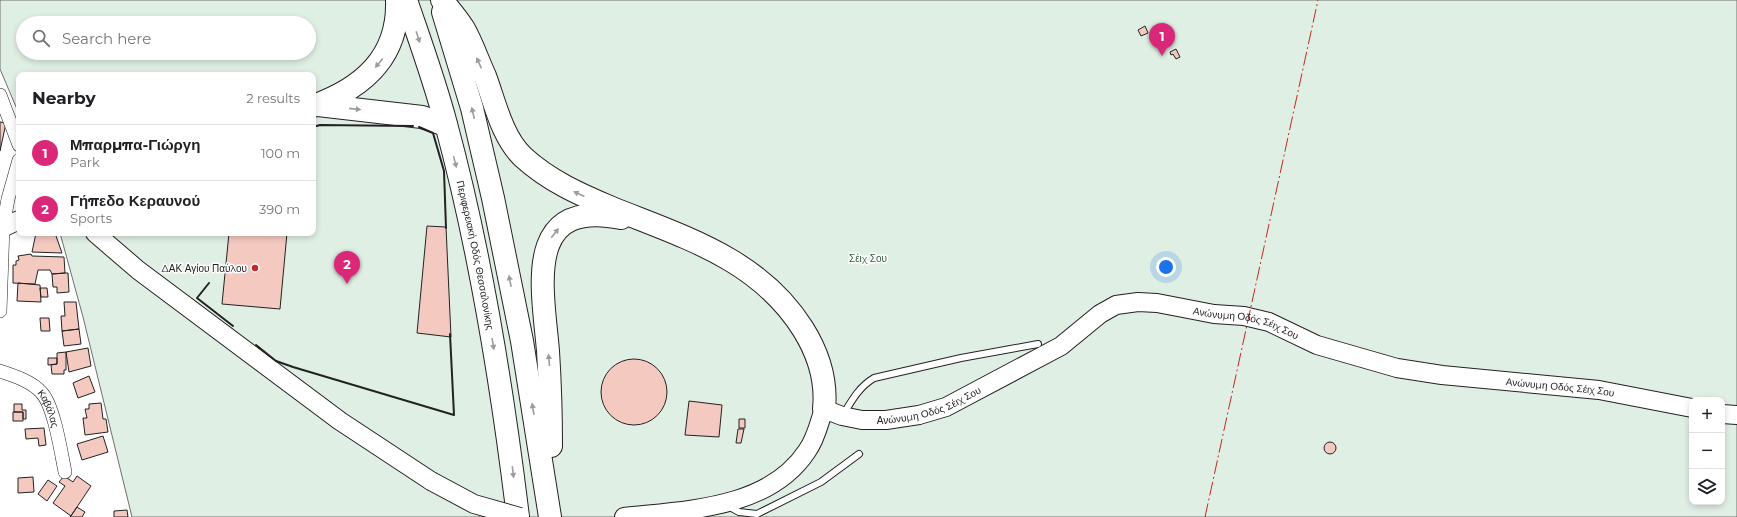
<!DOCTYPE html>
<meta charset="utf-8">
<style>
body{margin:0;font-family:Montserrat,sans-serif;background:#f2f2f2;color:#202124}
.controls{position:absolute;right:12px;bottom:12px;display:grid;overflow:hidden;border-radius:8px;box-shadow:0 2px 6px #0003}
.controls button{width:36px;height:36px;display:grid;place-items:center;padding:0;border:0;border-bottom:1px solid #e0e0e0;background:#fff;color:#202124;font:20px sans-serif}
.you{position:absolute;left:1166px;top:267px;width:14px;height:14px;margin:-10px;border:3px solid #fff;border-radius:50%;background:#1a73e8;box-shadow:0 0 0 6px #1a73e833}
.badge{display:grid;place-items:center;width:26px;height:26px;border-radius:50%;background:#db2777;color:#fff;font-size:13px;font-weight:700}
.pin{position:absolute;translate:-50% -33px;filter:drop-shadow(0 1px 2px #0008)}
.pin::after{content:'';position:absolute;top:21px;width:14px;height:12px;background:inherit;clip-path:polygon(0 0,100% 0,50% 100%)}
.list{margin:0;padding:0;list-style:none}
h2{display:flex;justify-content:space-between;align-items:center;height:52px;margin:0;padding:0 16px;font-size:17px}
h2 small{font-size:13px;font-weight:400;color:#757577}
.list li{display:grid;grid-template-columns:26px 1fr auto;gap:12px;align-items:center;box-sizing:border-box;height:56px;padding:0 16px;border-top:1px solid #e0e0e0}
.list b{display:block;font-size:15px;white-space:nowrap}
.list p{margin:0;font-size:13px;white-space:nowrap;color:#757577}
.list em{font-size:13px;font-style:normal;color:#757577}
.icon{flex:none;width:22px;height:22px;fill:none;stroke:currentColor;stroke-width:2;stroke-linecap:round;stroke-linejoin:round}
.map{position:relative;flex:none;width:1737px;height:517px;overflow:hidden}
.search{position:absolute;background:#fff;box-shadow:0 2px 6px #0003;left:16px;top:16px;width:300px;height:44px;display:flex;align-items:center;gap:10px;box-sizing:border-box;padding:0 14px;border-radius:22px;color:#757577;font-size:15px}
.panel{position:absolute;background:#fff;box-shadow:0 2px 6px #0003;left:16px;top:72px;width:300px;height:164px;border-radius:8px}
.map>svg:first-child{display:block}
.green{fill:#e0efe3;stroke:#6f6f6f;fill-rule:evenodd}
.building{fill:#f3c9c0;stroke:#222}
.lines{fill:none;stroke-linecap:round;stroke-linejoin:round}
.lane-casing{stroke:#222;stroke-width:8}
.street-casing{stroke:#222;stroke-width:14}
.secondary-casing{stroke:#222;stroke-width:20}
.highway-casing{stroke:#222;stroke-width:24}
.lane{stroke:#fff;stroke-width:6}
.street{stroke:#fff;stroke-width:13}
.secondary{stroke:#fff;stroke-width:18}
.highway{stroke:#fff;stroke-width:22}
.secondary-bridge-casing{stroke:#222;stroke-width:20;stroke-linecap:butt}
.secondary-bridge{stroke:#fff;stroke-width:18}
.wall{stroke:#222;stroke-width:2}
.power{stroke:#c62828;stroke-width:1;stroke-dasharray:14 3 2 3;stroke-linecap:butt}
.oneway{fill:#9c9c9c}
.poi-dot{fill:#c62828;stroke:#fff;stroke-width:1.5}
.labels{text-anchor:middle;stroke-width:3;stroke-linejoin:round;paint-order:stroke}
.street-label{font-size:10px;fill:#222;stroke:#fff}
.park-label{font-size:10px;fill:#2f5e38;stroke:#fff}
.poi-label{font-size:10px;fill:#222;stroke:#fff;text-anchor:end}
</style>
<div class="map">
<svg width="1737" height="517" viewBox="0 0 1737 517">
<rect width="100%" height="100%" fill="#fff"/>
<path class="green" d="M0,0H1737V517H132L83,317L60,233H313V75H19V114L0,69ZM23,23H309V53H23ZM1692,400H1722V502H1692Z"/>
<path class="building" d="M1145,26L1148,33L1141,36L1138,30Z
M1176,49L1180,57L1176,59L1173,54L1171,55L1170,52Z
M0,122L6,123L0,151Z
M427,226L446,227L451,337L417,333Z
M36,233H55L62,253L32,252Z
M229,233H287L280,309L222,304Z
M31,254L32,256L64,257L65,273L52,274L50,270H38L35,284L13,283V265H16V261L19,260L18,256Z
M65,273H68L69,292L57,293V287H53L52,274Z
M18,283L40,285L41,302L17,301Z
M40,288H47L48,297H41Z
M64,302H76L79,329L62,331L61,316H65Z
M40,318H49L50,331H41Z
M79,329L81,344L64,346L62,331Z
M88,348L91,366L69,372L66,352Z
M66,352V370H64V374H52L51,365L57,364V353Z
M48,358H57V364L48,365Z
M601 392a33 33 0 1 1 66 0a33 33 0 1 1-66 0Z
M89,376L95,392L78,398L73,383Z
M689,401L722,405L719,437L685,435Z
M101,403L103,419H106L108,432L85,435L83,418H87L85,409H89V404Z
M14,404H22V410H26V419H23V412H14Z
M13,412H23V421H13Z
M739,419H745V428H739Z
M44,428L46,445L39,446L38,438L26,439L25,429Z
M738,429H744L741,443H736Z
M103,436L108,452L82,460L77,444Z
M1324 448a6 6 0 1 1 12 0a6 6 0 1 1-12 0Z
M64,476L73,482L77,476L91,486L71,516L53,503L65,486L59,482Z
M33,477L34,492L18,493V478Z
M48,480L57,486L47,501L38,494Z
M77,507L85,512L82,517H70Z
M127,510L128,517H114V511Z"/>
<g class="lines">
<g class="lane-casing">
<path id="lane" d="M843,415C852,400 859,387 874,378L961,358L1038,344
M728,506L739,512L757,514L821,482L859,454"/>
</g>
<g class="street-casing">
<g id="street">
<path d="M0,95L19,145"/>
<path d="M0,311L3,227L8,199L19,160"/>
<path id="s1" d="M0,371C14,376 31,381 41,392C54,405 61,452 65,472"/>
</g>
</g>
<g class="secondary-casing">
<g id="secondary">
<path d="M0,229L19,220"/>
<path d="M95,233L138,270L340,421L431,481"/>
<path d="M1722,414L1737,415"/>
<path id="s2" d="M624,517C686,510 769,509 807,451C816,439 819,423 824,409L842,416L862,420H886L919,415L946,407L1061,346L1100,314L1116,305L1138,302L1157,303L1214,314L1244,316L1269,322L1317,345L1397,368L1442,375L1599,390L1692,408"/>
</g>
</g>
<g class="highway-casing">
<g id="highway">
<path id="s3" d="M406,0C420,41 435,82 446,124C481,253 502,385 518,517"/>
<path d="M442,0C449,9 458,19 464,29C472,43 478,61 485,76C495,103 502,137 523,157C549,181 581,195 612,208C684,237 759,259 803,329C818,353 827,380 824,409"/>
<path d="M443,12L472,108L493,198L522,341L550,517"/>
<path d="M318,105L422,117L446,125"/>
<path d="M313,106C363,88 399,57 397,0"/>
<path d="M551,446C551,414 550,382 548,351C543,290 522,198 621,218"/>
</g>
</g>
<use href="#lane" class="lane"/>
<use href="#street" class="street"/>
<use href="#secondary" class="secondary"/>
<use href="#highway" class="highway"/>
<g class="secondary-bridge-casing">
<path id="secondary-bridge" d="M431,481L474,504L520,517"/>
</g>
<use href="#secondary-bridge" class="secondary-bridge"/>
<path class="wall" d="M313,127L320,125L413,126
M419,127L433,133L444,171L446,228
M209,283L197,298L233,326
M256,345L276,361L293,367L454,415L450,334"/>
<path class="power" d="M1205,517L1318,0"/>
</g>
<defs><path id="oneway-solid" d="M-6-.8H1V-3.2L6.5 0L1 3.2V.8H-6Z"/></defs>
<g class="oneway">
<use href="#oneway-solid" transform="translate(418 37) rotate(72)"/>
<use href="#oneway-solid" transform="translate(379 63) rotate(130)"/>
<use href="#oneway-solid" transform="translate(479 63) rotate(-114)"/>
<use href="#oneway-solid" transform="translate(355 109) rotate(6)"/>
<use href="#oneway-solid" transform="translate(473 113) rotate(-103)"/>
<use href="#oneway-solid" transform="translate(455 162) rotate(76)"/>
<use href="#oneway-solid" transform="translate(579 194) rotate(-155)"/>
<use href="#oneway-solid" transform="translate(555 233) rotate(-52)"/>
<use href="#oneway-solid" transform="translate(510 281) rotate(-101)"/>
<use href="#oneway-solid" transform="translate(493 344) rotate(81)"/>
<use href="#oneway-solid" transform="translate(549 360) rotate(-95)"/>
<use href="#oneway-solid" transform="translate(533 409) rotate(-100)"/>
<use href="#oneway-solid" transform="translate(513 472) rotate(83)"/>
</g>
<circle class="poi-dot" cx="255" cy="268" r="4"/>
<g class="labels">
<g class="street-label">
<text dy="4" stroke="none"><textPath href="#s3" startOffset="265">Περιφερειακή Οδός Θεσσαλονίκης</textPath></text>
<text dy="4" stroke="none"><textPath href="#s2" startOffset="704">Ανώνυμη Οδός Σέιχ Σου</textPath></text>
<text dy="4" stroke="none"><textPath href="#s2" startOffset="1027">Ανώνυμη Οδός Σέιχ Σου</textPath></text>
<text dy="4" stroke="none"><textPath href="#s2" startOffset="356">Ανώνυμη Οδός Σέιχ Σου</textPath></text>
<text dy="4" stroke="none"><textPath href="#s1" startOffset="65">Καβάλας</textPath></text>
</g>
<g class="park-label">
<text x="868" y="262">Σέιχ Σου</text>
</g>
<g class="poi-label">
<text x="247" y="272">ΔΑΚ Αγίου Παύλου</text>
</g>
</g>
</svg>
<div class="controls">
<button>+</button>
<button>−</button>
<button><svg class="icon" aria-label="layers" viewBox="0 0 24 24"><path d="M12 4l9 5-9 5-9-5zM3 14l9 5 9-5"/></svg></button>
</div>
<div class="you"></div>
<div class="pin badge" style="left:1162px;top:56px">1</div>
<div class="pin badge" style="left:347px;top:284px">2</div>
<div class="search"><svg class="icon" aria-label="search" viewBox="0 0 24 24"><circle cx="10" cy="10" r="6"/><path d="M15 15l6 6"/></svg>Search here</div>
<section class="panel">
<h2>Nearby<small>2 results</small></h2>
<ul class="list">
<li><span class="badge">1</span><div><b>Μπαρμπα-Γιώργη</b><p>Park</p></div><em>100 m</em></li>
<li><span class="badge">2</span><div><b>Γήπεδο Κεραυνού</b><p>Sports</p></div><em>390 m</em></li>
</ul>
</section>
</div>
